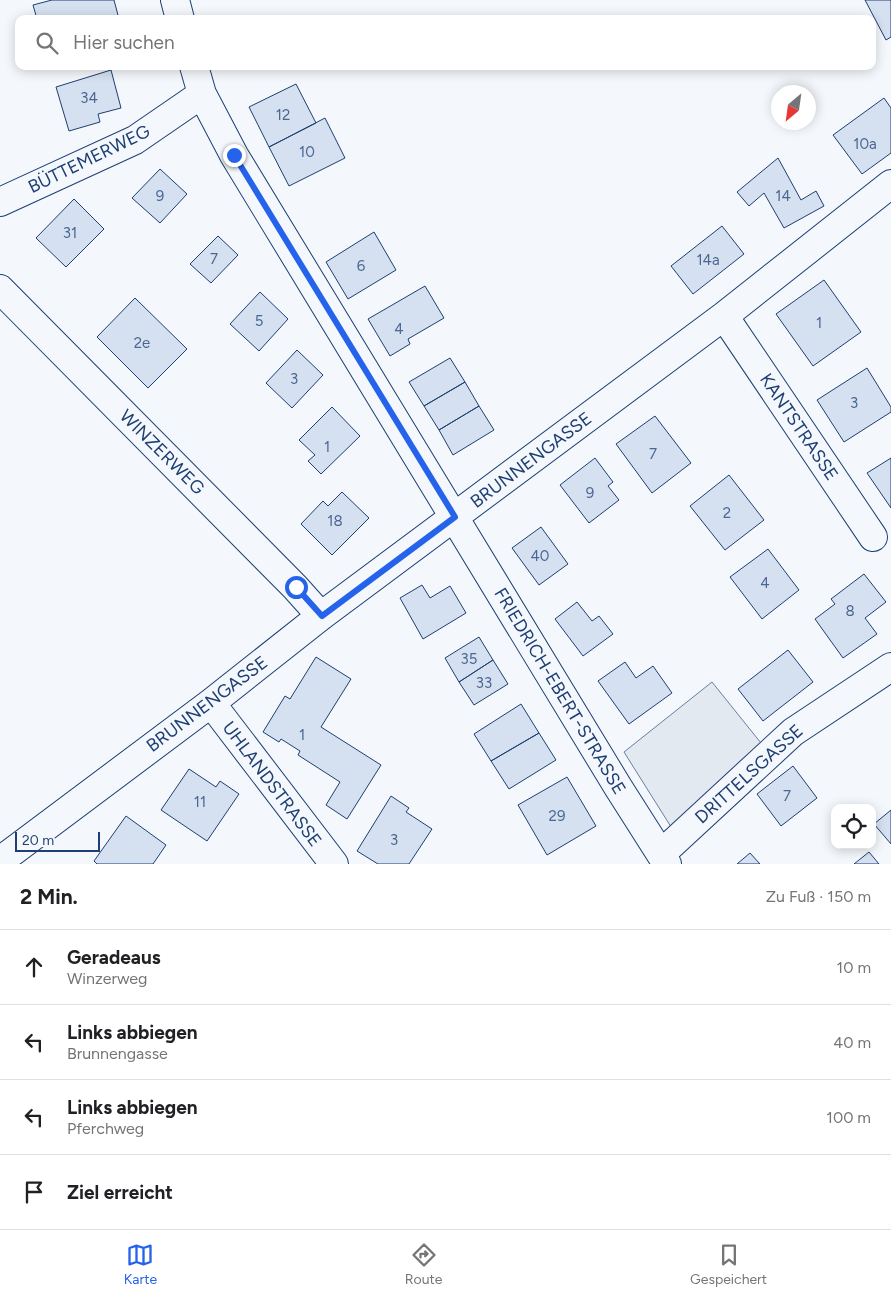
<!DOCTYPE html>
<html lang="de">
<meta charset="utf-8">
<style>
body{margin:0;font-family:Figtree,sans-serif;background:#f6f6f6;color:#202124}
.controls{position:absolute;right:15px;bottom:15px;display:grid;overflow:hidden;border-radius:10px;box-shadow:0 2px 12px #0003}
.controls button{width:45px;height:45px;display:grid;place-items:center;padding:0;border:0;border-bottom:1px solid #e0e0e0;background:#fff;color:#202124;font:25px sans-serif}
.compass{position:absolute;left:771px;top:85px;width:45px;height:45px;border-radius:50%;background:#fff;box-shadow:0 2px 12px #0003;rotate:209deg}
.scale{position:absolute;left:15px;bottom:12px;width:85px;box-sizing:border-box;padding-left:5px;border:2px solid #1d3f73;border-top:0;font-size:14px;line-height:18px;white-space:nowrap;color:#1d3f73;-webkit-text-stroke:4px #f4f7fb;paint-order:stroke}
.stop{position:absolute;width:15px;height:15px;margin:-11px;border:4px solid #2563eb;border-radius:50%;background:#fff}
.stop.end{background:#2563eb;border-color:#fff;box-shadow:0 1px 5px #0008}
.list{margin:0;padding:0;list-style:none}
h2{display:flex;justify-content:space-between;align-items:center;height:65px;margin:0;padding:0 20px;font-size:21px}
h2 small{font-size:16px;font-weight:400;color:#757577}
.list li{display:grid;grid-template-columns:32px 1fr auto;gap:15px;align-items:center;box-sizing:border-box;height:75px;padding:0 20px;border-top:1px solid #e0e0e0}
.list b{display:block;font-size:19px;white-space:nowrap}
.list p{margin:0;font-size:16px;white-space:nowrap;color:#757577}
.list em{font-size:16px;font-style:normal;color:#757577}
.icon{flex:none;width:28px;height:28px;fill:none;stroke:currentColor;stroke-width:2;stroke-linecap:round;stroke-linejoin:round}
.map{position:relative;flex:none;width:891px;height:864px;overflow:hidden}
.search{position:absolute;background:#fff;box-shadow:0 2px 12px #0003;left:15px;right:15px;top:15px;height:55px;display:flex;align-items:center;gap:12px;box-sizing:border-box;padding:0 18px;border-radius:10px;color:#757577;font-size:19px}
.sheet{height:365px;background:#fff}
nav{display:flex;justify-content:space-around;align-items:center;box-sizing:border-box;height:70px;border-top:1px solid #e0e0e0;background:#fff;font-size:14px;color:#757577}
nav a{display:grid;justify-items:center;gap:2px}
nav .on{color:#2563eb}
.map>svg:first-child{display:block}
.green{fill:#e3e9f0;stroke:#687fa3}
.building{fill:#d5e0f0;stroke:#1d3f73}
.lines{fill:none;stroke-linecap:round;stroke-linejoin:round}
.minor-casing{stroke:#1d3f73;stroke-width:30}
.minor{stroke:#f4f7fb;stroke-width:28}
.route{stroke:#2563eb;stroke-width:6}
.labels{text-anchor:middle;stroke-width:4;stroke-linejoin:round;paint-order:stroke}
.number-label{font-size:15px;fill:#4b6792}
.street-label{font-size:18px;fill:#1d3f73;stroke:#f4f7fb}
</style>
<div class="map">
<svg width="891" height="864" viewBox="0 0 891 864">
<rect width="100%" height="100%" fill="#f4f7fb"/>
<path class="green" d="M712,682L769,753L673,830L624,752Z"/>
<path class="building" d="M52,0H114L119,19H37L33,5Z
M865,0H891V37L886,40Z
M111,70L121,108L98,114L100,122L69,131L56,87Z
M296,84L316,123L269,147L249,107Z
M884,98L891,108V153L862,174L833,135Z
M325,118L345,158L289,186L269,147Z
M778,158L801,200L816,191L824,206L784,228L764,193L749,206L737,192Z
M160,169L187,194L160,223L132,198Z
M74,199L104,229L66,267L36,238Z
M722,226L744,254L693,294L671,266Z
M374,232L396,270L348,299L326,262Z
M218,236L238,255L211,283L190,264Z
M824,280L861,332L813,366L776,314Z
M425,286L444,318L408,339L410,344L390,356L368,319Z
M260,292L288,319L259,351L230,324Z
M135,298L187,349L148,388L97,337Z
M297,350L323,375L292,408L266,383Z
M450,358L465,382L424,406L409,382Z
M867,368L891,407V412L844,442L817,400Z
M465,382L479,406L439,430L424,406Z
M479,406L494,430L453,455L439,430Z
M332,407L360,436L321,474L308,461L315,455L299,440Z
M655,416L691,463L652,493L616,444Z
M595,458L613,482L608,486L619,500L589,523L560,485Z
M891,458V508L867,473Z
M729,475L764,520L725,550L690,506Z
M342,492L369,518L332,555L301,524L323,501L328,506Z
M541,527L568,564L539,585L512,548Z
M768,549L799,590L762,619L730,577Z
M864,574L886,602L865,618L877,634L843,658L815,619L835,604L831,599Z
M422,585L430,598L450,586L466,613L423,639L400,598Z
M577,602L592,621L599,616L613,634L583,656L555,619Z
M479,637L493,660L459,682L445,658Z
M788,650L813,682L763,721L738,689Z
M316,657L351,679L321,727L381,765L347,819L326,805L340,782L298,755L300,751L281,739L279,742L263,732L285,696L290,699Z
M493,660L508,684L474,705L459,682Z
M625,662L636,678L653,666L672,693L629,724L598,681Z
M521,704L539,733L491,761L474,734Z
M539,733L556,760L509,789L491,761Z
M793,766L817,798L781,826L757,794Z
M189,769L216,787L220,781L239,794L207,841L161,810Z
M567,777L596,826L547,855L518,805Z
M391,796L409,808L406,812L432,829L409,864H378L357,851Z
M891,810V844L874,824Z
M126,816L166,845L153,864H97L94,861Z
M869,852L879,864H854Z
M750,853L760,864H737Z"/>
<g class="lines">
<g class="minor-casing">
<path id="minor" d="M175,0L180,19
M194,66L202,94L234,155L618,787L667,864
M0,202L135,140L202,94
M0,289L295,587L321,616
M724,316L873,537
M211,703L334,864
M661,854L793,732L891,667
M0,861L211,703L321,616L724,316L891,184"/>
</g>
<use href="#minor" class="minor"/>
</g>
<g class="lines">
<path class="route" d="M234,155L455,517L322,616L296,587"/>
</g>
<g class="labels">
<g class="number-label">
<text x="89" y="103">34</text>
<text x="283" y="120">12</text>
<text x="865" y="149">10a</text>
<text x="307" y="157">10</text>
<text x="160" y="201">9</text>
<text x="783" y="201">14</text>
<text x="70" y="238">31</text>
<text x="214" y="264">7</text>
<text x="708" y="265">14a</text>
<text x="361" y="271">6</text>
<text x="259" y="326">5</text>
<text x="819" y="328">1</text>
<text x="399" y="334">4</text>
<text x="142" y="348">2e</text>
<text x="294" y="384">3</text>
<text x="854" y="408">3</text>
<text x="327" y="452">1</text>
<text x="653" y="459">7</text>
<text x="590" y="498">9</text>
<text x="727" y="518">2</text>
<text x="335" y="526">18</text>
<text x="540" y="561">40</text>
<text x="765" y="588">4</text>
<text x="850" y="616">8</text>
<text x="469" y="664">35</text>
<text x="484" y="688">33</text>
<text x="302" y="740">1</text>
<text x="787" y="801">7</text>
<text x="200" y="807">11</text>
<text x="557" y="821">29</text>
<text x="394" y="845">3</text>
</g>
<g class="street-label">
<text transform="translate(89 159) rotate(-26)" y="6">BÜTTEMERWEG</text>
<text transform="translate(799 427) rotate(56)" y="6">KANTSTRASSE</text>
<text transform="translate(162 452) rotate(45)" y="6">WINZERWEG</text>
<text transform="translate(531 460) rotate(-37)" y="6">BRUNNENGASSE</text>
<text transform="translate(560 691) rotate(59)" y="6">FRIEDRICH-EBERT-STRASSE</text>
<text transform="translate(207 704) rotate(-37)" y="6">BRUNNENGASSE</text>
<text transform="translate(749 774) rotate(-42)" y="6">DRITTELSGASSE</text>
<text transform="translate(272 784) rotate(53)" y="6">UHLANDSTRASSE</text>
</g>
</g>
</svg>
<div class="controls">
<button><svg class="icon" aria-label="locate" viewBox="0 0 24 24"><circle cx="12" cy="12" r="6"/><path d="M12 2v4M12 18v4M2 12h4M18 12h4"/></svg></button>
</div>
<svg class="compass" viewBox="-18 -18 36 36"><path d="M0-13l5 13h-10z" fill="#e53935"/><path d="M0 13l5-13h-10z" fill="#757577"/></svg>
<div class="scale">20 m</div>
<div class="stop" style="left:296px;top:587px"></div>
<div class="stop end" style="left:234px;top:155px"></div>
<div class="search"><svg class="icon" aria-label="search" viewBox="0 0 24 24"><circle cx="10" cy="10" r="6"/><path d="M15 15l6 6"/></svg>Hier suchen</div>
</div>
<section class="sheet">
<h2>2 Min.<small>Zu Fuß · 150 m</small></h2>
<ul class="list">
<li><svg class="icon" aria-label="ahead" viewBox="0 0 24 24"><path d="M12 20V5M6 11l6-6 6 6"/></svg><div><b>Geradeaus</b><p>Winzerweg</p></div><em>10 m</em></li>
<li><svg class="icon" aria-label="left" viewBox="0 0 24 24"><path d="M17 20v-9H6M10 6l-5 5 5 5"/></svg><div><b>Links abbiegen</b><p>Brunnengasse</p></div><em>40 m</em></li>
<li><svg class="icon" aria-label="left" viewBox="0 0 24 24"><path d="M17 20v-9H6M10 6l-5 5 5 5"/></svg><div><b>Links abbiegen</b><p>Pferchweg</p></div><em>100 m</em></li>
<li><svg class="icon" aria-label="arrive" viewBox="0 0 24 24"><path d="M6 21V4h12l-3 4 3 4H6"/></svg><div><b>Ziel erreicht</b></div></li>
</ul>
</section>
<nav>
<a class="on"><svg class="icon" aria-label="map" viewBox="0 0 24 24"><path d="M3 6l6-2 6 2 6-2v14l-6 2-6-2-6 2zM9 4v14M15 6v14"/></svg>Karte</a>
<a><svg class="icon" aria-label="directions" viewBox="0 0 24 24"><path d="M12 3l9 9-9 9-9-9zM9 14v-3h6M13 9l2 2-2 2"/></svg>Route</a>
<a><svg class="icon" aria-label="saved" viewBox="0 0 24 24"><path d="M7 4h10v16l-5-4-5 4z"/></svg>Gespeichert</a>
</nav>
